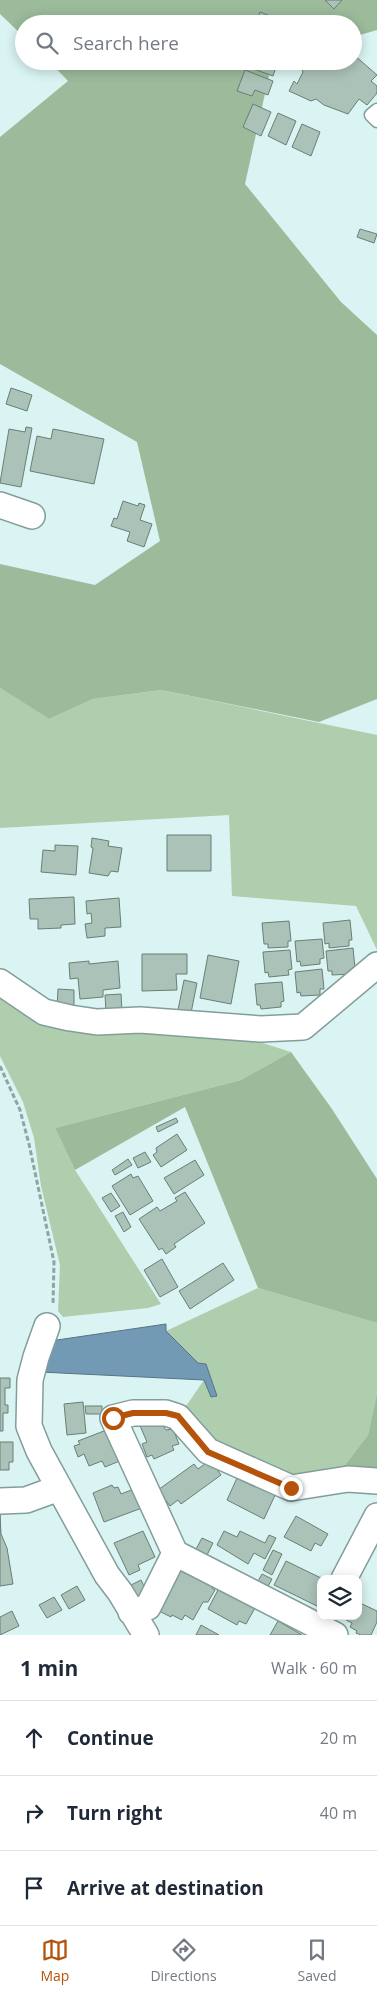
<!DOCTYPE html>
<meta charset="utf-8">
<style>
body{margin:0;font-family:"Open Sans",sans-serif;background:#f6f6f7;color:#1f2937}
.controls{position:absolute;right:15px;bottom:15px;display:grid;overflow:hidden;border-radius:10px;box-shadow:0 2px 12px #0003}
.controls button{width:45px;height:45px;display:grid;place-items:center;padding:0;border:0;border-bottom:1px solid #e0e1e3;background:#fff;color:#1f2937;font:25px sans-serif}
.stop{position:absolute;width:15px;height:15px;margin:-11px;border:4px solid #b45309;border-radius:50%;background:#fff}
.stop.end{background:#b45309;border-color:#fff;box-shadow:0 1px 5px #0008}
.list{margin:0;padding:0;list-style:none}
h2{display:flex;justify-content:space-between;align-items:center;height:65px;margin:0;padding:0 20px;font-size:21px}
h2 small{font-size:16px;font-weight:400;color:#747a83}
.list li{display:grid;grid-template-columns:32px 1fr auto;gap:15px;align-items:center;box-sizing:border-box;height:75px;padding:0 20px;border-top:1px solid #e0e1e3}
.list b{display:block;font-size:19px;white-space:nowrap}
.list em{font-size:16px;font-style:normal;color:#747a83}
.icon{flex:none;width:28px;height:28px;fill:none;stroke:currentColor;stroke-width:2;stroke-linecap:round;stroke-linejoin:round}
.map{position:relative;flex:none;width:377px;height:1635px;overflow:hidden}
.search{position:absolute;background:#fff;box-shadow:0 2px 12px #0003;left:15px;right:15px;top:15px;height:55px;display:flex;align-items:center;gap:12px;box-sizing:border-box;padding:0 18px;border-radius:28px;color:#747a83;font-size:19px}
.sheet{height:290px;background:#fff}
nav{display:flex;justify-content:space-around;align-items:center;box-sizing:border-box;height:70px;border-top:1px solid #e0e1e3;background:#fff;font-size:14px;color:#747a83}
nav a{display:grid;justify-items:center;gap:2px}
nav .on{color:#b45309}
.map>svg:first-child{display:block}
.green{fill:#aeceae}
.forest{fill:#9bbb9b}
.water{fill:#739ab4;stroke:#567486}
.building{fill:#abc2b8;stroke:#697f76}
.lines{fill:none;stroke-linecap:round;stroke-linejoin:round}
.service-casing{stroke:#839d9b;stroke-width:15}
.minor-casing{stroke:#839d9b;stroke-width:28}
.path{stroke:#8fa4a3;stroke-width:3;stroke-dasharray:5 2.5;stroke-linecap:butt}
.service{stroke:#fff;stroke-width:12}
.minor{stroke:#fff;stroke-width:25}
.route{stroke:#b45309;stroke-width:6}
</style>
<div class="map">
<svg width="377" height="1635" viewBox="0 0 377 1635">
<rect width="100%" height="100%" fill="#d9f4f2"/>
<path class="green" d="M0,688L49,719L93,699L161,690L377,735V950L356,906L232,896L229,815L0,828Z
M0,988L40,1014L238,1035L291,1052L241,1080L55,1128L75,1170L161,1304L148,1308L63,1317L58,1311L60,1265L41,1186L34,1138L23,1102L0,1056Z
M258,1288L377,1323V1393L368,1435L338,1474L291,1481L211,1444L182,1412L204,1380L211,1397L217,1396L206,1364L198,1363L166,1331Z"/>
<path class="forest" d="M0,0H377V30L353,37V24H24V37L0,14Z
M49,61H274L272,62L245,184L341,302L377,335V699L319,722L161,690L93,699L49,719L0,688V564L95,585L160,541L137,442L0,364V137L68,81Z
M291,1052L332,1109L377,1179V1323L258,1288L185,1107L75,1170L55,1128L241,1080Z
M377,1393V1477L338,1474L368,1435Z"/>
<path class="water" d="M166,1324V1331L198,1363L206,1364L217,1396L211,1397L204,1380L40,1372L50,1341Z"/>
<path class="building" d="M325,0H342L334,9Z
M260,12L291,24H256Z
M353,54L377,75L371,81L377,86V93L367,105L359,99L348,114L324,105L316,99L311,101L289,91L294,81L297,84L303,72L298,61H353Z
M241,61H278L273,76L240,64Z
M245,70L273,81L268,95L255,90L252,96L237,91Z
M253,104L271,112L261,136L243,127Z
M278,113L296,121L286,145L268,136Z
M302,124L320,132L311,156L292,147Z
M360,229L377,234L374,243L357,237Z
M11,388L32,395L27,411L6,404Z
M26,427L32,428L21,487L0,483L9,429L25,432Z
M53,429L104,439L94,484L30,471L37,436L51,439Z
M123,501L138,506L139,503L145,505L140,520L152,524L144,547L127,541L130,532L111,526L114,518L117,519Z
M167,835H211V871H167Z
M92,838L109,841L108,846L122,848L118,872L111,871L108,876L89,873L93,848L91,847Z
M55,845L78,846L76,875L41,872L43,850L55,851Z
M74,897L75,924L61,925V928L38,929V919H30L29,899Z
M119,898L121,927L105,928V936L87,938L85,924L92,923L91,913L87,914L86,901Z
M350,920L352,940H349V946L329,948V943L325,944L323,923Z
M289,921L291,941H288V947L268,948V944H264L262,923Z
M322,939L324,958L320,959V964L301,966L300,961L297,962L295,941Z
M353,948L355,968H352V974L332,975V971H328L326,951Z
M290,950L292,969L288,970L289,975L269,977L268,972L265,973L263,952Z
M142,954H187V974H176L177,990L142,991Z
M208,955L239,961L231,1004L200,998Z
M89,961V964L118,961L120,988L103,990V997L80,999L78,978L70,979L69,963Z
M322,969L324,989H320V995L301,996L300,992L297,993L295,972Z
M184,980L197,983L191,1013L178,1010Z
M282,982L284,1001L281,1002V1007L261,1009L260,1005H257L255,984Z
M58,989L74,990V1008H57Z
M121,994L122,1011L106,1012L105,995Z
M176,1118L178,1122L158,1132L156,1127Z
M177,1134L187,1150L161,1167L153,1155L157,1152L156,1148Z
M145,1152L151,1162L138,1168L133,1158Z
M128,1159L132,1165L115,1175L112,1170Z
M195,1160L204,1175L174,1194L164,1178Z
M131,1174L133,1178L138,1176L153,1201L130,1215L112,1186Z
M185,1192L205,1223L174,1244L176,1247L166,1254L162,1248L159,1250L139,1219L157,1207L160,1211L177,1201L175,1198Z
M111,1193L120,1206L111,1212L102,1198Z
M123,1212L131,1227L124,1232L115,1216Z
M162,1259L178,1287L160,1297L144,1270Z
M223,1263L234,1280L190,1309L179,1291Z
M0,1378H10V1388H5V1405H8V1413H3V1431H0Z
M83,1402L86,1433L67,1435L64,1404Z
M85,1406H102V1414H86Z
M138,1421L161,1423L166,1430L173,1429L179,1444L172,1446L174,1450L154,1459L152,1455L147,1457L142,1444L147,1442Z
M109,1429L122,1460L105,1467L102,1461L89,1466L84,1454L78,1457L74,1446L80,1444L78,1441Z
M0,1442H13V1462H9V1470H0Z
M210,1460L221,1475L181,1504L178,1500L170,1506L158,1490L194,1464L198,1469Z
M237,1478L255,1487L257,1483L276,1493L264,1519L227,1500Z
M112,1485L114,1488L118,1487L121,1494L134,1489L142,1508L104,1522L93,1493Z
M0,1514L1,1534L7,1548L13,1584L0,1586Z
M296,1516L328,1534L321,1546L315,1543L311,1551L284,1537Z
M143,1531L155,1557L138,1565L140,1570L129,1575L114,1543Z
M224,1531L237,1537L240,1531L265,1543L269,1535L276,1538L265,1559L254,1553L248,1564L217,1545Z
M202,1538L213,1543L206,1557L195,1551Z
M273,1550L282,1554L272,1575L263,1570Z
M286,1561L323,1579H321V1599L317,1606L274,1585Z
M179,1570L185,1573L187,1570L215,1581L212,1588L215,1590L208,1602H203L193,1620L185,1615L182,1620L172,1615L171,1617L157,1610Z
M262,1574L272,1579L266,1590L256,1585Z
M141,1580L147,1592L135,1598L129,1586Z
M77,1586L85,1600L69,1609L61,1595Z
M219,1588L255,1608L246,1624L239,1621L237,1625L208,1609Z
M54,1597L62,1610L47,1618L39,1605Z
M358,1602L377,1611V1622L371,1635H361L356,1633L357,1631L350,1627L352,1623L346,1620L348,1616H358Z
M12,1611L19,1626L0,1635V1617Z
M278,1621L302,1635H270Z
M201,1625L219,1635H196Z"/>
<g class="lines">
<g class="service-casing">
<path id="service" d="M377,110L371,115L377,121"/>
</g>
<g class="minor-casing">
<path id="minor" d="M0,505L32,516
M0,982L44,1012L70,1018L97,1022L140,1020L261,1029L303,1027L377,965
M47,1326L36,1357L30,1380L29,1426L39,1451L107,1575L120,1592L146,1635
M0,1501L26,1500L59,1488
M344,1579L377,1516
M131,1612L148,1607L175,1553
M335,1635L175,1553L113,1418L133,1413H166L178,1417L208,1451L291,1488L348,1479L377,1481"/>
</g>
<path class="path" d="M0,1066L20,1110L29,1144L54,1262L53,1305"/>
<use href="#service" class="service"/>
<use href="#minor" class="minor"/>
</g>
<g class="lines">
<path class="route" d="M113,1418L133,1413H166L178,1416L208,1452L291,1488"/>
</g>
</svg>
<div class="controls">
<button><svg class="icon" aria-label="layers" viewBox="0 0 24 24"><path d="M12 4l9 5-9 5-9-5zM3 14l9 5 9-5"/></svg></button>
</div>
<div class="stop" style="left:113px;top:1418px"></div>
<div class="stop end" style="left:291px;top:1488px"></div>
<div class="search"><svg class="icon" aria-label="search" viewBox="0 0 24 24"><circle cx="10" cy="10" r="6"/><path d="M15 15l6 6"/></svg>Search here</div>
</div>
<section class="sheet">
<h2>1 min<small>Walk · 60 m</small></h2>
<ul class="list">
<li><svg class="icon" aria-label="ahead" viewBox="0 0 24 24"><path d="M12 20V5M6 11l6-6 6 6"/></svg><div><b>Continue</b></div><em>20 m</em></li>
<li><svg class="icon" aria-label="right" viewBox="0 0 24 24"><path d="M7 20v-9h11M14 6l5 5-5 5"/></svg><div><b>Turn right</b></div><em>40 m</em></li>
<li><svg class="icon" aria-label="arrive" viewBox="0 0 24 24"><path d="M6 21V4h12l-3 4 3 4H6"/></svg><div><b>Arrive at destination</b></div></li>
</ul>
</section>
<nav>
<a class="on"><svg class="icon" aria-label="map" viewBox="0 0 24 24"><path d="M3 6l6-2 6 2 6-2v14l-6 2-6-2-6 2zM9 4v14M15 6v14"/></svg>Map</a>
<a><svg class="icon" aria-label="directions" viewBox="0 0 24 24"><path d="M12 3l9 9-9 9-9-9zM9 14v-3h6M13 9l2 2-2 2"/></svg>Directions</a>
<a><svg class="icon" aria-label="saved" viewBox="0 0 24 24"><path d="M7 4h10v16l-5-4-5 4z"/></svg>Saved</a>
</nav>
